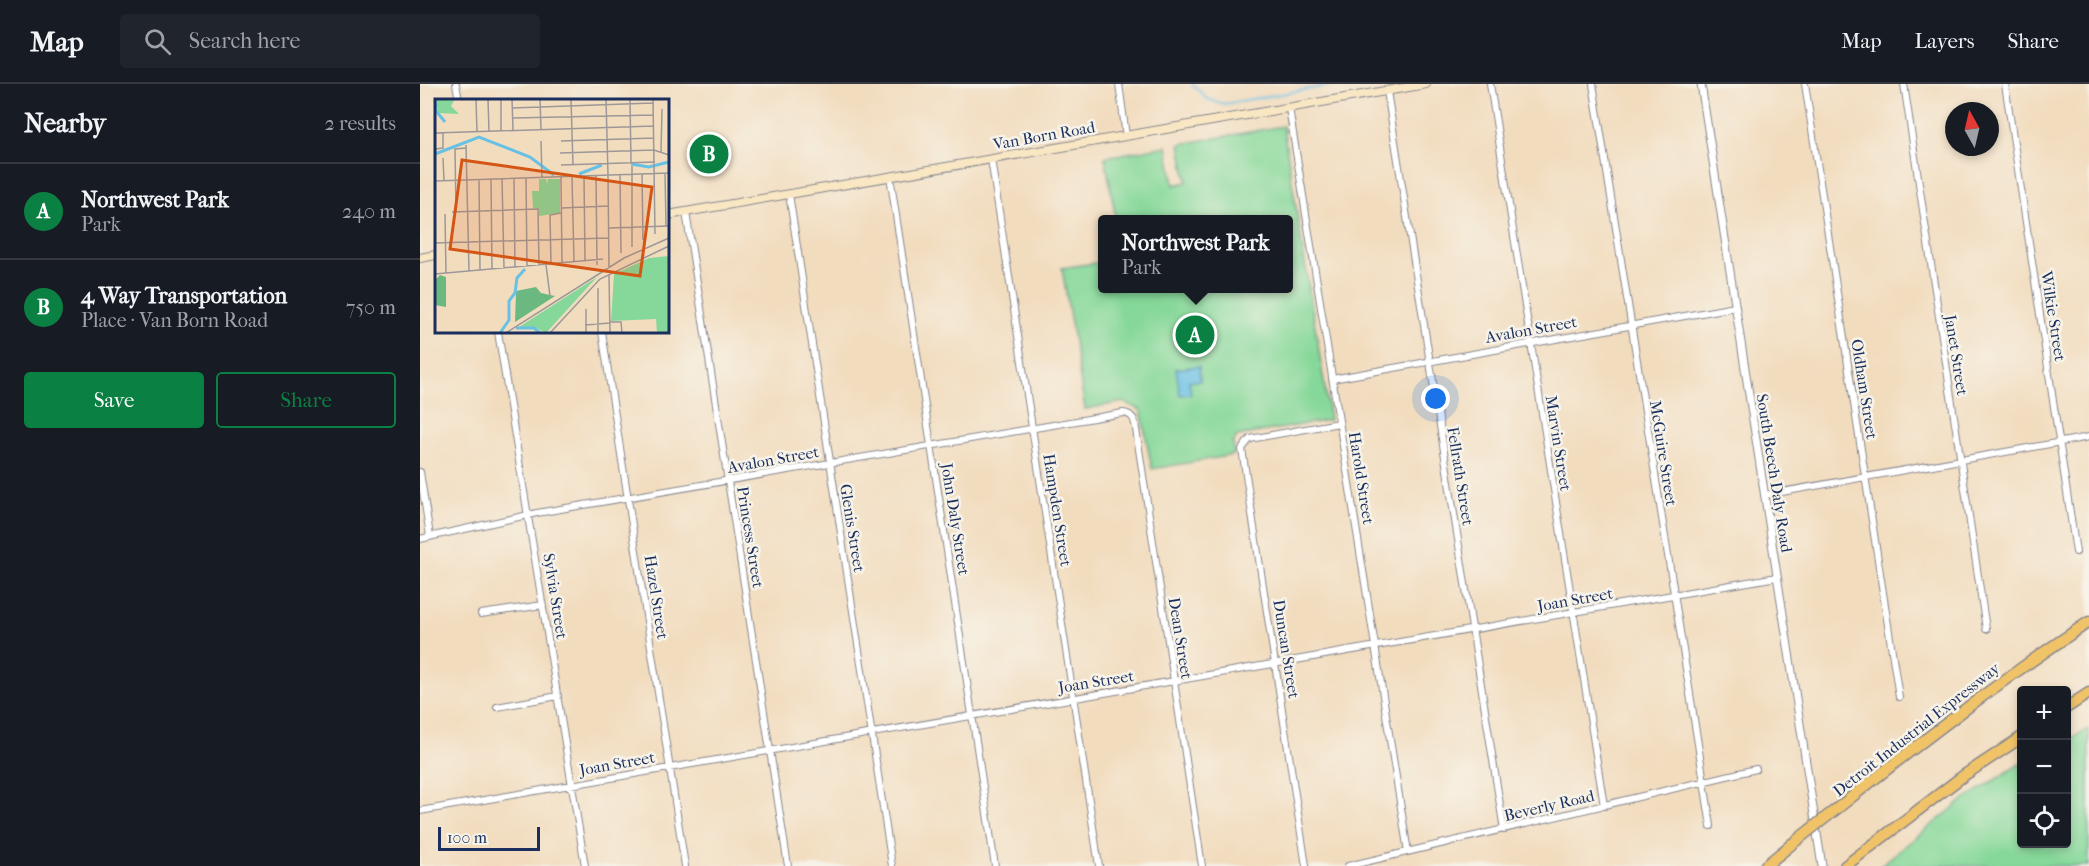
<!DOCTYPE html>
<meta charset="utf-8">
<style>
body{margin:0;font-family:"IM FELL French Canon",serif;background:#20242c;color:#f1f3f6}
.controls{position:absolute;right:18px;bottom:18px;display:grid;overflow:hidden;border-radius:6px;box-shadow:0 3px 9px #0003}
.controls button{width:54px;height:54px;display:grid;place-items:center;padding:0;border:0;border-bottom:2px solid #363941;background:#171b24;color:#f1f3f6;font:30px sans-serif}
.compass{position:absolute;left:1525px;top:18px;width:54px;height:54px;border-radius:50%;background:#171b24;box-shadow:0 3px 9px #0003;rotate:352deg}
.scale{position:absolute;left:18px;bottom:15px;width:102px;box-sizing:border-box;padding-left:6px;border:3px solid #1b2f5e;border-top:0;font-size:16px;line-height:21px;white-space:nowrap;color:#1b2f5e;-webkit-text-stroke:4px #f7f3e8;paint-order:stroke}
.you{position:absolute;left:1016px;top:315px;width:21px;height:21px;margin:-15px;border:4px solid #fff;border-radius:50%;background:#1a73e8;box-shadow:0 0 0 9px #1a73e833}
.badge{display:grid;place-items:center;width:39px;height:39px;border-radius:50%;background:#0b8043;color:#fff;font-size:20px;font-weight:700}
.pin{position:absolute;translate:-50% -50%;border:3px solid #fff;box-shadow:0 2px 6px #0006}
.popup{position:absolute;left:678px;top:131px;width:195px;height:78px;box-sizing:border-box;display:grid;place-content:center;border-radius:6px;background:#171b24;filter:drop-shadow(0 2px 4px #0005);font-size:20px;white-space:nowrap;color:#9ea1a6}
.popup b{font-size:22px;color:#f1f3f6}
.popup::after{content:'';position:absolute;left:50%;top:100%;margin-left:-12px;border:12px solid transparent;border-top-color:#171b24}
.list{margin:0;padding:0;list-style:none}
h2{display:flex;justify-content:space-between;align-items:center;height:78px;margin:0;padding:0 24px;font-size:26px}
h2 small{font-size:20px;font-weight:400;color:#9ea1a6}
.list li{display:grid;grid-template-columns:39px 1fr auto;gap:18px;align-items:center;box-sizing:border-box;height:96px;padding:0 24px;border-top:2px solid #363941}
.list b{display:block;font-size:22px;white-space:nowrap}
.list p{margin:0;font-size:20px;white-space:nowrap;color:#9ea1a6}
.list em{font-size:20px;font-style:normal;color:#9ea1a6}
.actions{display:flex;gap:12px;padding:18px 24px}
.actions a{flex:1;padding:14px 0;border:2px solid #0b8043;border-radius:6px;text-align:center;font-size:21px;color:#0b8043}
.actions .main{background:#0b8043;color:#fff}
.icon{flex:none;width:33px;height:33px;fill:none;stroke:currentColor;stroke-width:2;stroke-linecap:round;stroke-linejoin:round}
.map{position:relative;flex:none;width:1669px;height:782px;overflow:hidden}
header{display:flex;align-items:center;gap:36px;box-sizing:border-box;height:84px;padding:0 30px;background:#171b24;border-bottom:2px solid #363941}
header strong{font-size:28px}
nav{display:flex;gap:33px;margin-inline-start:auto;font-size:21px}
.search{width:420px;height:54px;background:#20242c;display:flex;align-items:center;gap:15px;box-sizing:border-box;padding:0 21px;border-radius:6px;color:#9ea1a6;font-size:22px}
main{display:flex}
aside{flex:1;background:#171b24}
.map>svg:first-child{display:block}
.green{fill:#85d899;stroke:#50847c;stroke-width:1.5}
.water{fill:#68c1e5;stroke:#4278a2;stroke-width:1.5}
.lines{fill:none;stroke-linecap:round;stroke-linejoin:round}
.stream{stroke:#68c1e5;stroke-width:2}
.minor-casing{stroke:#86868e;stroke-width:8}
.tertiary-casing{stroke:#86868e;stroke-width:9}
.secondary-casing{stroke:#86868e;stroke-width:10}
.motorway-casing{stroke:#86868e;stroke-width:13}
.minor{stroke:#fff;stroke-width:6}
.tertiary{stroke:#fff;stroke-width:7}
.secondary{stroke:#f9e7c3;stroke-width:8}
.motorway{stroke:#f1c369;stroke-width:10}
.motorway-bridge-casing{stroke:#86868e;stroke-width:13;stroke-linecap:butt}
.motorway-bridge{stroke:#f1c369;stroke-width:10}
.labels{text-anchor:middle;stroke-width:5;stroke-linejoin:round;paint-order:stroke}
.street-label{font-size:16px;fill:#1b2f5e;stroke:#f7f3e8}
.inset-river{fill:none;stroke:#68c1e5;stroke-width:3}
.inset-road{fill:none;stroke:#9c9798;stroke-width:1.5}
.view{fill:#d45514;fill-opacity:0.15;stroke:#d45514;stroke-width:3}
.inset-edge{fill:none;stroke:#1b2f5e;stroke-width:3}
</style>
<header>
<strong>Map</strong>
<div class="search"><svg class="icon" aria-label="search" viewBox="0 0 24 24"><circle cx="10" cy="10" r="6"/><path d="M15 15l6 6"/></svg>Search here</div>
<nav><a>Map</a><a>Layers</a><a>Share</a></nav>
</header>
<main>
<aside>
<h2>Nearby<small>2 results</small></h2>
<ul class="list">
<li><span class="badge">A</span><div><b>Northwest Park</b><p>Park</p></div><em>240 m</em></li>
<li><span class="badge">B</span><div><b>4 Way Transportation</b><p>Place · Van Born Road</p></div><em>750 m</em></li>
</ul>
<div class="actions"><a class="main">Save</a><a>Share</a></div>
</aside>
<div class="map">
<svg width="1669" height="782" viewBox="0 0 1669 782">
<rect width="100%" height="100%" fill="#f7f3e8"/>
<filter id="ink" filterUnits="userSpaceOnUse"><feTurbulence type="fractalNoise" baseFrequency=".0167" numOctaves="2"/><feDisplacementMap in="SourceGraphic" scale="12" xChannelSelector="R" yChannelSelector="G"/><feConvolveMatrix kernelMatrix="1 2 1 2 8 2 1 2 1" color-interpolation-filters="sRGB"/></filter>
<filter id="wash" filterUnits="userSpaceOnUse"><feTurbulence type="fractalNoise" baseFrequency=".008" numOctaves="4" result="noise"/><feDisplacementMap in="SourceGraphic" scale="24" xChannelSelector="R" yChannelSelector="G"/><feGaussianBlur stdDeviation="1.35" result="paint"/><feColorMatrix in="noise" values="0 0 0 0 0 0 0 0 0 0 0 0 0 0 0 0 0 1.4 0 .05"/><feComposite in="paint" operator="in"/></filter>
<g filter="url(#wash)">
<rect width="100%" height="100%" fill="#f2dcbe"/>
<path class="green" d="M863,42L910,336L817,352L813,359L814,371L732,385L721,326L703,318L665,325L642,184L682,178V204H868V136L696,135L685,73L747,62L754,101L767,98L760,60Z
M1669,645V782H1460L1542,717L1601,679L1602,760H1646L1647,656Z"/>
<path class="water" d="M779,282L780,297H769L771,310L760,311L756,285Z"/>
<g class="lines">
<path class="stream" d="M772,0L787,15L804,20L918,0"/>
</g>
</g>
<g filter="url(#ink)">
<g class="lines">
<g class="minor-casing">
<path id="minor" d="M36,0L39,16
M699,0L706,52
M1070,0L1184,722
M1173,0L1291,742
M1385,0L1479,613
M1484,0L1566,545
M1585,0L1656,468
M967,7L1084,746
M869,24L988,768
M571,75L679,782
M470,92L575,782
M369,110L472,782
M266,128L368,782
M78,248L165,782
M182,248L265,782
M912,295L1315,223
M0,388L10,452
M1345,411L1669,353
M0,455L117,429L703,329C716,330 715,341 717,352L782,782
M61,530L123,521
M77,623L138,612
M0,727L1357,493
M886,782L822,365L830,355L919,339
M928,782L1336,685"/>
</g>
<g class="tertiary-casing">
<path id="tertiary" d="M1281,0L1402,782"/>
</g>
<g class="secondary-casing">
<path id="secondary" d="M248,131L1006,0
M0,174L16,171"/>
</g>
<g class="motorway-casing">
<path id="motorway" d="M1646,624L1669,609
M1419,723C1501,658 1582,595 1669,538
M1345,782L1372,760
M1425,782L1543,692L1602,653"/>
</g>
<use href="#minor" class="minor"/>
<use href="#tertiary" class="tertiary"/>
<use href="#secondary" class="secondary"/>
<use href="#motorway" class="motorway"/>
<g class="motorway-bridge-casing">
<path id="motorway-bridge" d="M1372,760L1419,723"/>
</g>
<use href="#motorway-bridge" class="motorway-bridge"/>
</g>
</g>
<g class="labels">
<g class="street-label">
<text transform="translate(624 51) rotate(-10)" y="6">Van Born Road</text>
<text transform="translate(1634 232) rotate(81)" y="6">Wilkie Street</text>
<text transform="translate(1111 245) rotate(-10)" y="6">Avalon Street</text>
<text transform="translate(1537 271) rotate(81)" y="6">Janet Street</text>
<text transform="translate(1445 305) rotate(81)" y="6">Oldham Street</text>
<text transform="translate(1139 359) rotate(81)" y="6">Marvin Street</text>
<text transform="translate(1244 369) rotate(81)" y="6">McGuire Street</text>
<text transform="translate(353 375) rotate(-10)" y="6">Avalon Street</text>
<text transform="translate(1355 389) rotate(81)" y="6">South Beech Daly Road</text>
<text transform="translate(1041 392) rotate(81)" y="6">Fellrath Street</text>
<text transform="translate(942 394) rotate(81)" y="6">Harold Street</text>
<text transform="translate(638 426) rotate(81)" y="6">Hampden Street</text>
<text transform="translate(536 435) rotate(81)" y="6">John Daly Street</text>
<text transform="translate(433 444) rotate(81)" y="6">Glenis Street</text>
<text transform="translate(331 453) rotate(81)" y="6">Princess Street</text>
<text transform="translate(136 512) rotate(81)" y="6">Sylvia Street</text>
<text transform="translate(237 513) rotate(81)" y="6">Hazel Street</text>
<text transform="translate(1155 515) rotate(-10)" y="6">Joan Street</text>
<text transform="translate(761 554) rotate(81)" y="6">Dean Street</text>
<text transform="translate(867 565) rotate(81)" y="6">Duncan Street</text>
<text transform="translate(676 597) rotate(-9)" y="6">Joan Street</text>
<text transform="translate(1496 645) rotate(-38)" y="6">Detroit Industrial Expressway</text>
<text transform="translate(197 679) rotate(-10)" y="6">Joan Street</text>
<text transform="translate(1129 721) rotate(-13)" y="6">Beverly Road</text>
</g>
</g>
<g transform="translate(15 15)">
<rect width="234" height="234" fill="#f2dcbe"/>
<path d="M1,0H20L16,7L24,15L3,14ZM104,80H111L112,85L113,80H125V114L104,117V110L98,109L97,92H104ZM234,157V234H222L221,220L176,222L179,175L214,159ZM162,178L111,234L99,228H84Z" fill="#85d899"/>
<path d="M5,176L11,178V208L0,206V181ZM101,188L106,194L120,197L80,223L81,192Z" fill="#6cb881"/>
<path class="inset-river" d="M0,0L1,12L10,23M0,55L44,38L95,58L119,76M196,65L214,68L234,63M144,75L167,66M81,229H99L105,234M65,234L74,221V202L80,194L82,179L90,170"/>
<path class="inset-road" d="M41,0L42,33M53,0L54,33M66,0V31M77,0L78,31M105,0L106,31M136,0L138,66M171,0L173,76M195,0L196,64M218,0L220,135M77,9L218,4M78,19L218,16M0,34L219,27M106,42L107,78M126,42L219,39M31,46L34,172M0,50L8,49V34M226,53L227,10M125,54L219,51L234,56M8,59L9,81M126,66L220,63M197,67V148M230,74L231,127M207,75L208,141M185,76L186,154M149,77L150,162M161,77L162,166M173,77L174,169M126,78L127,164M137,78L139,163M67,79L69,169M79,79L80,168M91,79L92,167M44,80L45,171M56,80L57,170M0,82L234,74M127,109L173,107M17,113L103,110L104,166M21,113L20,50L31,49M10,115L11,174M174,129L234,127M0,144L174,139M116,165L115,116L126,114M111,166L115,197M0,175L168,160M174,176L175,234M163,189V234M151,210V234M175,223H186L187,234M150,226L175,224M71,234L189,159L234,139M115,234L165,180L234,147"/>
<path class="view" d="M27,61L217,88L205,177L15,150Z"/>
<rect width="234" height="234" class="inset-edge"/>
</g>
</svg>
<div class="controls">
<button>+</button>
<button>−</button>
<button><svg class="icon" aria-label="locate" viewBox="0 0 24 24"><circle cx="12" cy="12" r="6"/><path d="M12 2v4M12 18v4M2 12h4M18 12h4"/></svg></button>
</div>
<svg class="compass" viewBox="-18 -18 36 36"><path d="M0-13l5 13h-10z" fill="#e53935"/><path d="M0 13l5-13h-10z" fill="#9ea1a6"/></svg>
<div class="scale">100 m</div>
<div class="you"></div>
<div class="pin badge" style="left:775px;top:251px">A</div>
<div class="popup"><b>Northwest Park</b>Park</div>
<div class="pin badge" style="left:289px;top:70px">B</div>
</div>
</main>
